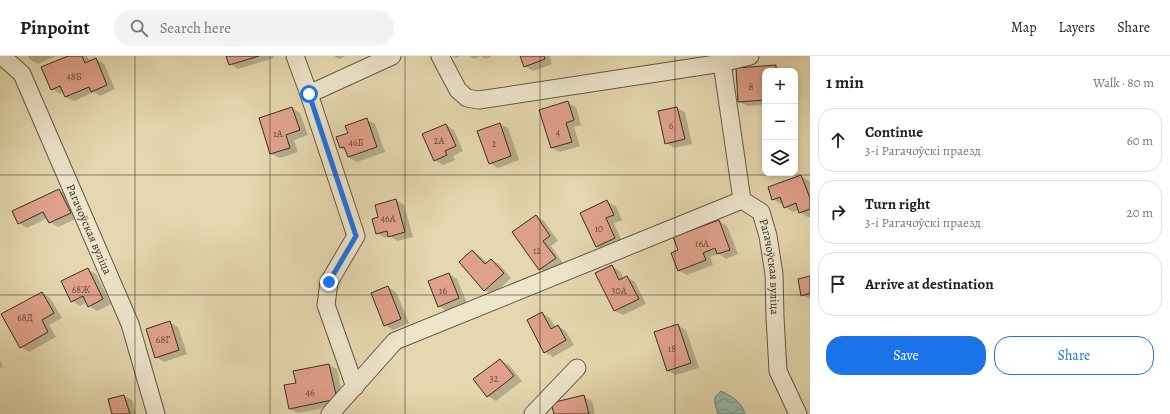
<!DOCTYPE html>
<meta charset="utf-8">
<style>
body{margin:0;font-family:Alegreya,serif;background:#f2f2f2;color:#202124}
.controls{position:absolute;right:12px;top:12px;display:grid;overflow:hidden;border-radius:8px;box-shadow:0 2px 6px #0003}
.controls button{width:36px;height:36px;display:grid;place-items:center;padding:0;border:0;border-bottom:1px solid #e0e0e0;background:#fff;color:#202124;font:20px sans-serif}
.stop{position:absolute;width:12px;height:12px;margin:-9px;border:3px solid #1a73e8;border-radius:50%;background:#fff}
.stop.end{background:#1a73e8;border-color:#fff;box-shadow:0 1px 4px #0008}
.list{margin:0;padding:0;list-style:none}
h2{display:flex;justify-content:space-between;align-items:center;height:52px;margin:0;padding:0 16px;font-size:17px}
h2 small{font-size:13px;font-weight:400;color:#757577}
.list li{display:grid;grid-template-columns:26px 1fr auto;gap:12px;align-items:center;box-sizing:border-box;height:64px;margin:0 8px 8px;padding:0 8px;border:1px solid #e0e0e0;border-radius:16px}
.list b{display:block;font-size:15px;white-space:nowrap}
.list p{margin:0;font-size:13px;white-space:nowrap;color:#757577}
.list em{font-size:13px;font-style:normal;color:#757577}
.actions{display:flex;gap:8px;padding:12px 16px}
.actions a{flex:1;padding:9px 0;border:1px solid #1a73e8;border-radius:16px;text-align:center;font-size:14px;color:#1a73e8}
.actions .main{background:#1a73e8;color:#fff}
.icon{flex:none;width:22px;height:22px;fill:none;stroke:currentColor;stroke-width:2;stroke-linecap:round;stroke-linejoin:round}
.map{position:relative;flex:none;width:810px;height:358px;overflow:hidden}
header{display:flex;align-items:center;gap:24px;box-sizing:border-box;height:56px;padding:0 20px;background:#fff;border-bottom:1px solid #e0e0e0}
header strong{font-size:19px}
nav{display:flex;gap:22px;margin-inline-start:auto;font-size:14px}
.search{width:280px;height:36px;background:#f2f2f2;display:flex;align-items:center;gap:10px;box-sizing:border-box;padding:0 14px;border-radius:22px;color:#757577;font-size:15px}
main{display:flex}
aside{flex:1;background:#fff}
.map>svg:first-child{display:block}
.water{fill:url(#water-waves);stroke:#708275}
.shadow{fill:#0003}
.building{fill:#dfa18b;stroke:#382f25}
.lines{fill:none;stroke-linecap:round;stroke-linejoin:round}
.minor-casing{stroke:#635948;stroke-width:19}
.minor{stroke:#eee5cb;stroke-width:17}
.route{stroke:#1a73e8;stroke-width:5}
.grid{fill:none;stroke:#382f25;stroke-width:1;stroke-opacity:0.55}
.labels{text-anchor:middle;stroke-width:3.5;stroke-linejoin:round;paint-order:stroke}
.number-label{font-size:10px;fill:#624c3e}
.street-label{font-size:12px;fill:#382f25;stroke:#eee5cb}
</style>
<header>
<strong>Pinpoint</strong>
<div class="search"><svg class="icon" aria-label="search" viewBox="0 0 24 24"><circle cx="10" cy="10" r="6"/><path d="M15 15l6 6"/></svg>Search here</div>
<nav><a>Map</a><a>Layers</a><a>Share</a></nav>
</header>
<main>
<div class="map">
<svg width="810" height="358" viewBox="0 0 810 358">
<defs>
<pattern id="water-waves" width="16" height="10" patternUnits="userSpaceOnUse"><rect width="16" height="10" fill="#96baab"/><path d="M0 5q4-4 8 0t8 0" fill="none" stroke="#7b988b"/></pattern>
</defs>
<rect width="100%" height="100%" fill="#e5d7af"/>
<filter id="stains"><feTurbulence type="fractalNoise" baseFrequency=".005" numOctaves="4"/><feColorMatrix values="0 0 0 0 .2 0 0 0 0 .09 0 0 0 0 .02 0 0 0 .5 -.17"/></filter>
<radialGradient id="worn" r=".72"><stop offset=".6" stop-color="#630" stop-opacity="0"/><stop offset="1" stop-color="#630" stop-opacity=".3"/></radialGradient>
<path class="water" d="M721,335C731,340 742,346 745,358H718L715,348V341Z"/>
<path class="shadow" d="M28,0H55L38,8L29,3Z
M70,0H87L90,6L96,3L104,8L115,33L100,40L94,36L74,45L65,41L64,36L60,38L52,33Z
M227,0H274V2L238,13L230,8Z
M334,0H346L339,3Z
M453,0H460L456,2Z
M469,0H480L475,3Z
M481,0H492L486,3Z
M521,0H550L552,8L533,15L525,10Z
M776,10L784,15H765V49L747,50L739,45L737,13Z
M568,47L576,51L581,69L574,71L580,90L560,96L552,92Z
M292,52L300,57L308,79L294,84L298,96L280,102L271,98L260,63Z
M677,52L685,56L692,88L674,92L666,87L659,56Z
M367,64L375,68L385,96L357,106L348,101L347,95L341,92L349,78Z
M500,68L508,72L519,104L498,112L490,107Z
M446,69L454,74L463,95L453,100L455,104L443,109L435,104Z
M801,120L810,126V161H808L800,156L799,154L793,156L785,151L783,147L781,148L773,143Z
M59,134L67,139L78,162L58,171L50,166L48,162L27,172L19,167Z
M396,144L404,149L413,181L397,185L390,180L385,182L377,177L380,162Z
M607,146L616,150L622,164L614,167L623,187L605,195L596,190Z
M536,160L544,165L558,185L551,190L563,207L548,218L540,213Z
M719,165L727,170L738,198L726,203L719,198L710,201L713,209L687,219L678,214L680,194Z
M472,195L480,200L487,207L491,204L499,208L511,222L493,239L485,234Z
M611,210L620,215L624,223L627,221L635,226L646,248L623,259L615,255L596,218Z
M88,214L96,218L111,248L97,255L89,250L87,246L80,250L72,245Z
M449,218L457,223L467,247L447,255L439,250Z
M810,221V243L802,239Z
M388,231L396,236L409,267L393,274L385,269Z
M42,237L50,242L62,262L49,269L56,281L29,296L21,291Z
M542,257L550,262L556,272L558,270L566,275L574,289L553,301L545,296Z
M169,266L178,271L187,298L164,306L156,301Z
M677,269L686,274L699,312L676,319L668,315L655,276Z
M0,304L3,311L0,312Z
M500,304L509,309L522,325L496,345L488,340Z
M329,309L337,313L344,348L298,357L290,353L297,327L295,316Z
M124,340L132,344L136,358H113L109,344Z
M584,341L592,345L595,358H555Z"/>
<path class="building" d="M68,0H82L85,7L96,2L107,29L91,36L89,31L65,41L60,30L51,34L41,11Z
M226,0H259L229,9Z
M520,0H544L545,3L524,11Z
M776,9V15H765V44L738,46L736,12Z
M568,45L574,64L566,67L572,86L551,92L539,54Z
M292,51L300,74L286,79L290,92L270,98L259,62Z
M677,51L685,83L665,88L658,55Z
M367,62L377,91L348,101L344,91L340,92L336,81L348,77L345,70Z
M500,67L511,100L489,108L477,75Z
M446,68L456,90L445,95L447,99L434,105L422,78Z
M801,119L810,142V153L799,157L796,147L784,152L780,141L772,144L768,131Z
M59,133L71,157L49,167L43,156L18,168L12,155Z
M396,143L405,176L388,181L387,175L376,178L372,163L378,161L375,149Z
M607,144L614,159L606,162L615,182L596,191L580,157Z
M536,159L550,180L543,185L556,202L539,214L512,176Z
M719,164L730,194L717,198L715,192L703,197L706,204L678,215L671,197L678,194L673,181Z
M472,194L485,208L491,203L504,217L484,235L459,206Z
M612,209L619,224L627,220L639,243L614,255L595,217Z
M88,212L103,243L88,251L83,240L71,246L61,225Z
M449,217L459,242L438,251L428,225Z
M810,220V237L801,240L798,223Z
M388,230L401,263L384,270L371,237Z
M42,236L54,257L42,264L48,276L20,292L1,258Z
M542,256L551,273L558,269L566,284L544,297L527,264Z
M170,265L179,294L155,302L146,273Z
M678,268L691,307L667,315L654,276Z
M500,303L514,320L487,341L473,323Z
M329,308L337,343L289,353L284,329L296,327L293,315Z
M124,339L130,358H112L108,343Z
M584,339L589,358H554L551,347Z"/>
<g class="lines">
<g class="minor-casing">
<g id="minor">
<path id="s1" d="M2,0L22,18L130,268L156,358"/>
<path d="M295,0L309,38L356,180L329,226L326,249L355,331"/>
<path d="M440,0L458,34L467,42L479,44L722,7L750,0"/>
<path id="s2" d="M720,0L722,7L742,144L761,156L768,180L774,218L775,261L778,315L798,358"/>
<path d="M309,38L392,0"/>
<path d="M330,358L395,285L742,144"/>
<path d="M533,358L577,312"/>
</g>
</g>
<use href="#minor" class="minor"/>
</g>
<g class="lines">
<path class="route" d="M309,38L356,180L329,226"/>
</g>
<path class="grid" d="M135,0V358M270,0V358M405,0V358M540,0V358M675,0V358M0,119H810M0,239H810"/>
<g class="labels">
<g class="number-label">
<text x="74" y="24">48Б</text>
<text x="751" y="34">8</text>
<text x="671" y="73">6</text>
<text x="558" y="80">4</text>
<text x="278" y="81">1А</text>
<text x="439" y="88">2А</text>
<text x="356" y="90">46Б</text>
<text x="494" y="91">2</text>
<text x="388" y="166">46А</text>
<text x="599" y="176">10</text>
<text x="702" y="191">16А</text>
<text x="537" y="198">12</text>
<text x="81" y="237">68Ж</text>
<text x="443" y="238">16</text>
<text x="619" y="238">30А</text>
<text x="25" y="265">68Д</text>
<text x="163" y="287">68Г</text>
<text x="672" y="296">18</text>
<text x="494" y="326">32</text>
<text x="310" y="340">46</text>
</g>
<g class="street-label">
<text dy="4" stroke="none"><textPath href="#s1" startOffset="196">Рагачоўская вуліца</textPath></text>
<text dy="4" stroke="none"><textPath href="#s2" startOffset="224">Рагачоўская вуліца</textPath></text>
</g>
</g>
<rect width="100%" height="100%" filter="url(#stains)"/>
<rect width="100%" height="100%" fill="url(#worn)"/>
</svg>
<div class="controls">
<button>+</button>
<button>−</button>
<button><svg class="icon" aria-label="layers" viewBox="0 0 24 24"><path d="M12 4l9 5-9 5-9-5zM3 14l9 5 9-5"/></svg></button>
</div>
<div class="stop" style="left:309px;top:38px"></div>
<div class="stop end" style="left:329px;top:226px"></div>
</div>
<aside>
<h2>1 min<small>Walk · 80 m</small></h2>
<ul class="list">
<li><svg class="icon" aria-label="ahead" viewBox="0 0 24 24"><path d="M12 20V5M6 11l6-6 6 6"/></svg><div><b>Continue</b><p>3-і Рагачоўскі праезд</p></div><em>60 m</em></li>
<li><svg class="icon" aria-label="right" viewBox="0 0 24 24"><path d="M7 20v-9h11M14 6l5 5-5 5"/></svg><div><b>Turn right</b><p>3-і Рагачоўскі праезд</p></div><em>20 m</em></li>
<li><svg class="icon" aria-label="arrive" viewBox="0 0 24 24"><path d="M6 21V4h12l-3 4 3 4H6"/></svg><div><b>Arrive at destination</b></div></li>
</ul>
<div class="actions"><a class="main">Save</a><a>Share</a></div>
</aside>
</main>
